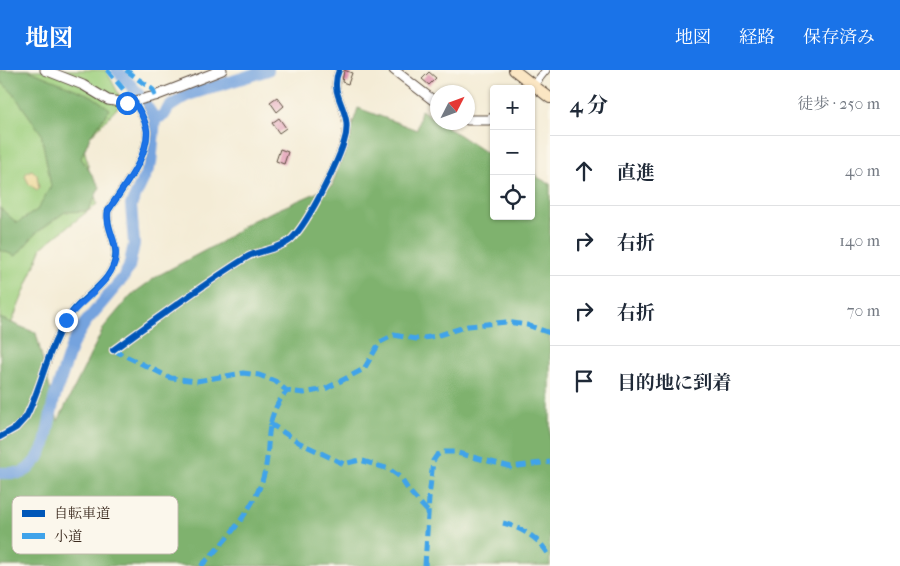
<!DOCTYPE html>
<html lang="ja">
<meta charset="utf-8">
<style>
body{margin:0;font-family:"IM FELL French Canon","Noto Serif JP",serif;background:#f6f6f7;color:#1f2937}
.controls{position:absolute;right:15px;top:15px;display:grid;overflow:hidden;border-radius:5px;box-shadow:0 1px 4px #0004}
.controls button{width:45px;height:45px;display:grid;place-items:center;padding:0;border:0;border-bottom:1px solid #e0e1e3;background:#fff;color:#1f2937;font:25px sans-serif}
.compass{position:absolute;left:430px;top:15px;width:45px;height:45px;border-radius:50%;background:#fff;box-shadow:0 1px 4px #0004;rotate:48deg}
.stop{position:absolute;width:15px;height:15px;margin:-11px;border:4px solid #1a73e8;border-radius:50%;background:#fff}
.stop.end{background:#1a73e8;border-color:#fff;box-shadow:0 1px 5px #0008}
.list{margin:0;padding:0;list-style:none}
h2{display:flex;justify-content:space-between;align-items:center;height:65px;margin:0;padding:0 20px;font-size:21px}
h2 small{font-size:16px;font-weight:400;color:#747a83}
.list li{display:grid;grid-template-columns:32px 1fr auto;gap:15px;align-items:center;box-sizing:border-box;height:70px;padding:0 20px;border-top:1px solid #e0e1e3}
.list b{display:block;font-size:19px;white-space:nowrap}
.list em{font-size:16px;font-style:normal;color:#747a83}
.icon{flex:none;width:28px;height:28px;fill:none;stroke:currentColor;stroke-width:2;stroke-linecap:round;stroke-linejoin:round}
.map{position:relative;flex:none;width:550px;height:496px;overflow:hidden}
header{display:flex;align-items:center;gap:30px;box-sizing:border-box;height:70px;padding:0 25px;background:#1a73e8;color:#fff}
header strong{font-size:24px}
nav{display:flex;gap:28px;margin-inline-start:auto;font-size:18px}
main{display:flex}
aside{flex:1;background:#fff}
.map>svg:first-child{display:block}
.green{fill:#9fd07f;stroke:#6d7d4e}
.forest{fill:#7fb26e;stroke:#5d6e46}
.sand{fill:#eeda9e;stroke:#94825e}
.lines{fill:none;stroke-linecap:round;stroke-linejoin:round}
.river{stroke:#75a3de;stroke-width:12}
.building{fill:#df91af}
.minor-casing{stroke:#57473a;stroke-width:9}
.tertiary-casing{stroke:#57473a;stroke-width:11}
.secondary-casing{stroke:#57473a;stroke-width:12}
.minor{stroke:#fff;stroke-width:7}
.tertiary{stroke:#fff;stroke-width:9}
.secondary{stroke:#fbe6c3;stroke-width:10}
.quiet{stroke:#3fa3ea;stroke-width:5;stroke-dasharray:10 5;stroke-linecap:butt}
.cycleway-casing{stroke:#fbf7ec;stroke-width:9}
.cycleway{stroke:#0057b8;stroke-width:6}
.route{stroke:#1a73e8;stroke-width:6}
.key{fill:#fbf7ec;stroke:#c1baae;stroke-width:1}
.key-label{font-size:14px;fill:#3b2a1e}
</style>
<header>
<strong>地図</strong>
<nav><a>地図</a><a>経路</a><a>保存済み</a></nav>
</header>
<main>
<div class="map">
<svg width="550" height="496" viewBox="0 0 550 496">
<rect width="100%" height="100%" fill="#fbf7ec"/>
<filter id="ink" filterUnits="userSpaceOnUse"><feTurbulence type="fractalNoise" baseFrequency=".02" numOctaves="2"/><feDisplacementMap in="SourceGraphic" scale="10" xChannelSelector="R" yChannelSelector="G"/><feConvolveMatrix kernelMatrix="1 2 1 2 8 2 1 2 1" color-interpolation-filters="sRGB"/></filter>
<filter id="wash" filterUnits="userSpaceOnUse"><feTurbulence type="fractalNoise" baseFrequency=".0096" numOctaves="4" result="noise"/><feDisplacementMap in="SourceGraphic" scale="20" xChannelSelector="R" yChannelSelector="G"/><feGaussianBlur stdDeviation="1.12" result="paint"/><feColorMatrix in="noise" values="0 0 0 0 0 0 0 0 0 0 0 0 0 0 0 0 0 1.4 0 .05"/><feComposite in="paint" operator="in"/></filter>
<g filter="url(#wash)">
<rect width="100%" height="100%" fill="#f4ecd6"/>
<path class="green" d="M0,0H106L123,32L83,74L97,134L42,177L0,282Z"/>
<path class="forest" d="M0,0H28L92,26L110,39L90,67L81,88L100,117L88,141L65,142L36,163L16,186L0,180V138L17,153L37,140L51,116L41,63L12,22L0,11Z
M358,38L417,60L421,40L494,88V146H531V92L537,107L550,114V496H0V248L36,263L58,351L104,257L131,225L159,205L221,172L251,151L332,116Z"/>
<path class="sand" d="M32,100L37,105L39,118L37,120L29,114L25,106L27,102Z"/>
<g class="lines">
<path class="river" d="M117,0L137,22L155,49
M155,49L164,45L169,37L188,25L268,0
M0,403H21L28,399L38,388L45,374L54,329L72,275L85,253L123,208L129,197L134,174L131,135L151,93L155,49"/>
</g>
<g id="blocks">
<path class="building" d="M344,0L352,3L348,14L342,12Z
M429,2L436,8L429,15L422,9Z
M277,27L284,36L277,42L270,32Z
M279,48L286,58L279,63L272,53Z
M280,79L288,82L284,94L276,91Z"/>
</g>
</g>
<g filter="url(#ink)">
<use href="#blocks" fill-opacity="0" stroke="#57473a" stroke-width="1"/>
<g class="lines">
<g class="minor-casing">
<path id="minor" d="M533,16L546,0
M113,280C157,248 201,216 247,187C260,180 277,180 289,171C306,158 337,94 344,72C355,39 327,28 339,0
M0,367L16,358L26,347C43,314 48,273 72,242C84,226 108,214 114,193C120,175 105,159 108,141C122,118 148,89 147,61C146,50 140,42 135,33"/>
</g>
<g class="tertiary-casing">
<path id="tertiary" d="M45,0L83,15L108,30L127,33L155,26L222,0
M394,0L438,34
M468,50H489L494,47"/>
</g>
<g class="secondary-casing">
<path id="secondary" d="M514,0L550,28"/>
</g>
<use href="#minor" class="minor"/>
<use href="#tertiary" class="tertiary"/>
<use href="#secondary" class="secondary"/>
<path class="quiet" d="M107,0L135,33
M126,0L153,20L155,26
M113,280L171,308L197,311L243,303L259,305L275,311L287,321L304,323L325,319L364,299L380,272L394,265L416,269L436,266L468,256L507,252L527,255L550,263
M269,353L300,373L344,394L360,390L389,399L400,407L409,421L429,443
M503,453C522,458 541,469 550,487
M201,496C223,474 254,439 263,408C273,375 261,351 287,321
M425,496L429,428L433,391L437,385L443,382H454L511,397L550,392"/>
<g class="cycleway-casing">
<path id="cycleway" d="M113,280C157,248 201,216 247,187C260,180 277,180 289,171C306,158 337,94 344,72C355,39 327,28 339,0
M0,367L16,358L26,347C43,314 48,273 72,242C84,226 108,214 114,193C120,175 105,159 108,141C122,118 148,89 147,61C146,50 140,42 135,33"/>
</g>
<use href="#cycleway" class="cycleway"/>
</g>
</g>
<g class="lines" filter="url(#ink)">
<path class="route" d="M66,250C81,229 116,211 116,183C116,168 105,157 108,141C122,118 148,89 147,61C146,50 140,42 135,33H127"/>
</g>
<rect x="12" y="426" width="166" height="58" rx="8" class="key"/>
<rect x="22" y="440" width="23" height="7" fill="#0057b8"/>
<rect x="22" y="463" width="23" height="6" fill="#3fa3ea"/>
<g class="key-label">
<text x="54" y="448">自転車道</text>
<text x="54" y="471">小道</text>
</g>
</svg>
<div class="controls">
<button>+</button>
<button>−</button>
<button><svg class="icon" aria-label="locate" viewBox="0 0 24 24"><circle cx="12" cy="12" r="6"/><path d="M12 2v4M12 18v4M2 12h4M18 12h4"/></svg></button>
</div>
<svg class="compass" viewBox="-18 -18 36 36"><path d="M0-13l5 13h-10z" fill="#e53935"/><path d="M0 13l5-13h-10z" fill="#747a83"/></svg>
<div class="stop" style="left:127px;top:33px"></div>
<div class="stop end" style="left:66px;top:250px"></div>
</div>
<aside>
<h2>4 分<small>徒歩 · 250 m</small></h2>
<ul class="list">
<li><svg class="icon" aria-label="ahead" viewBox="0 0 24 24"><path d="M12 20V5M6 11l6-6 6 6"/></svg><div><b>直進</b></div><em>40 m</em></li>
<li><svg class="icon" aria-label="right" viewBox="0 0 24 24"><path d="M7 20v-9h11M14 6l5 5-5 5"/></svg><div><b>右折</b></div><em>140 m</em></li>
<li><svg class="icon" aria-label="right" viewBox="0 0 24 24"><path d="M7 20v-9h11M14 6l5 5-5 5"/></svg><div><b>右折</b></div><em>70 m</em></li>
<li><svg class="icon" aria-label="arrive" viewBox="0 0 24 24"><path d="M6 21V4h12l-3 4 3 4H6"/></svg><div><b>目的地に到着</b></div></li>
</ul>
</aside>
</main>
